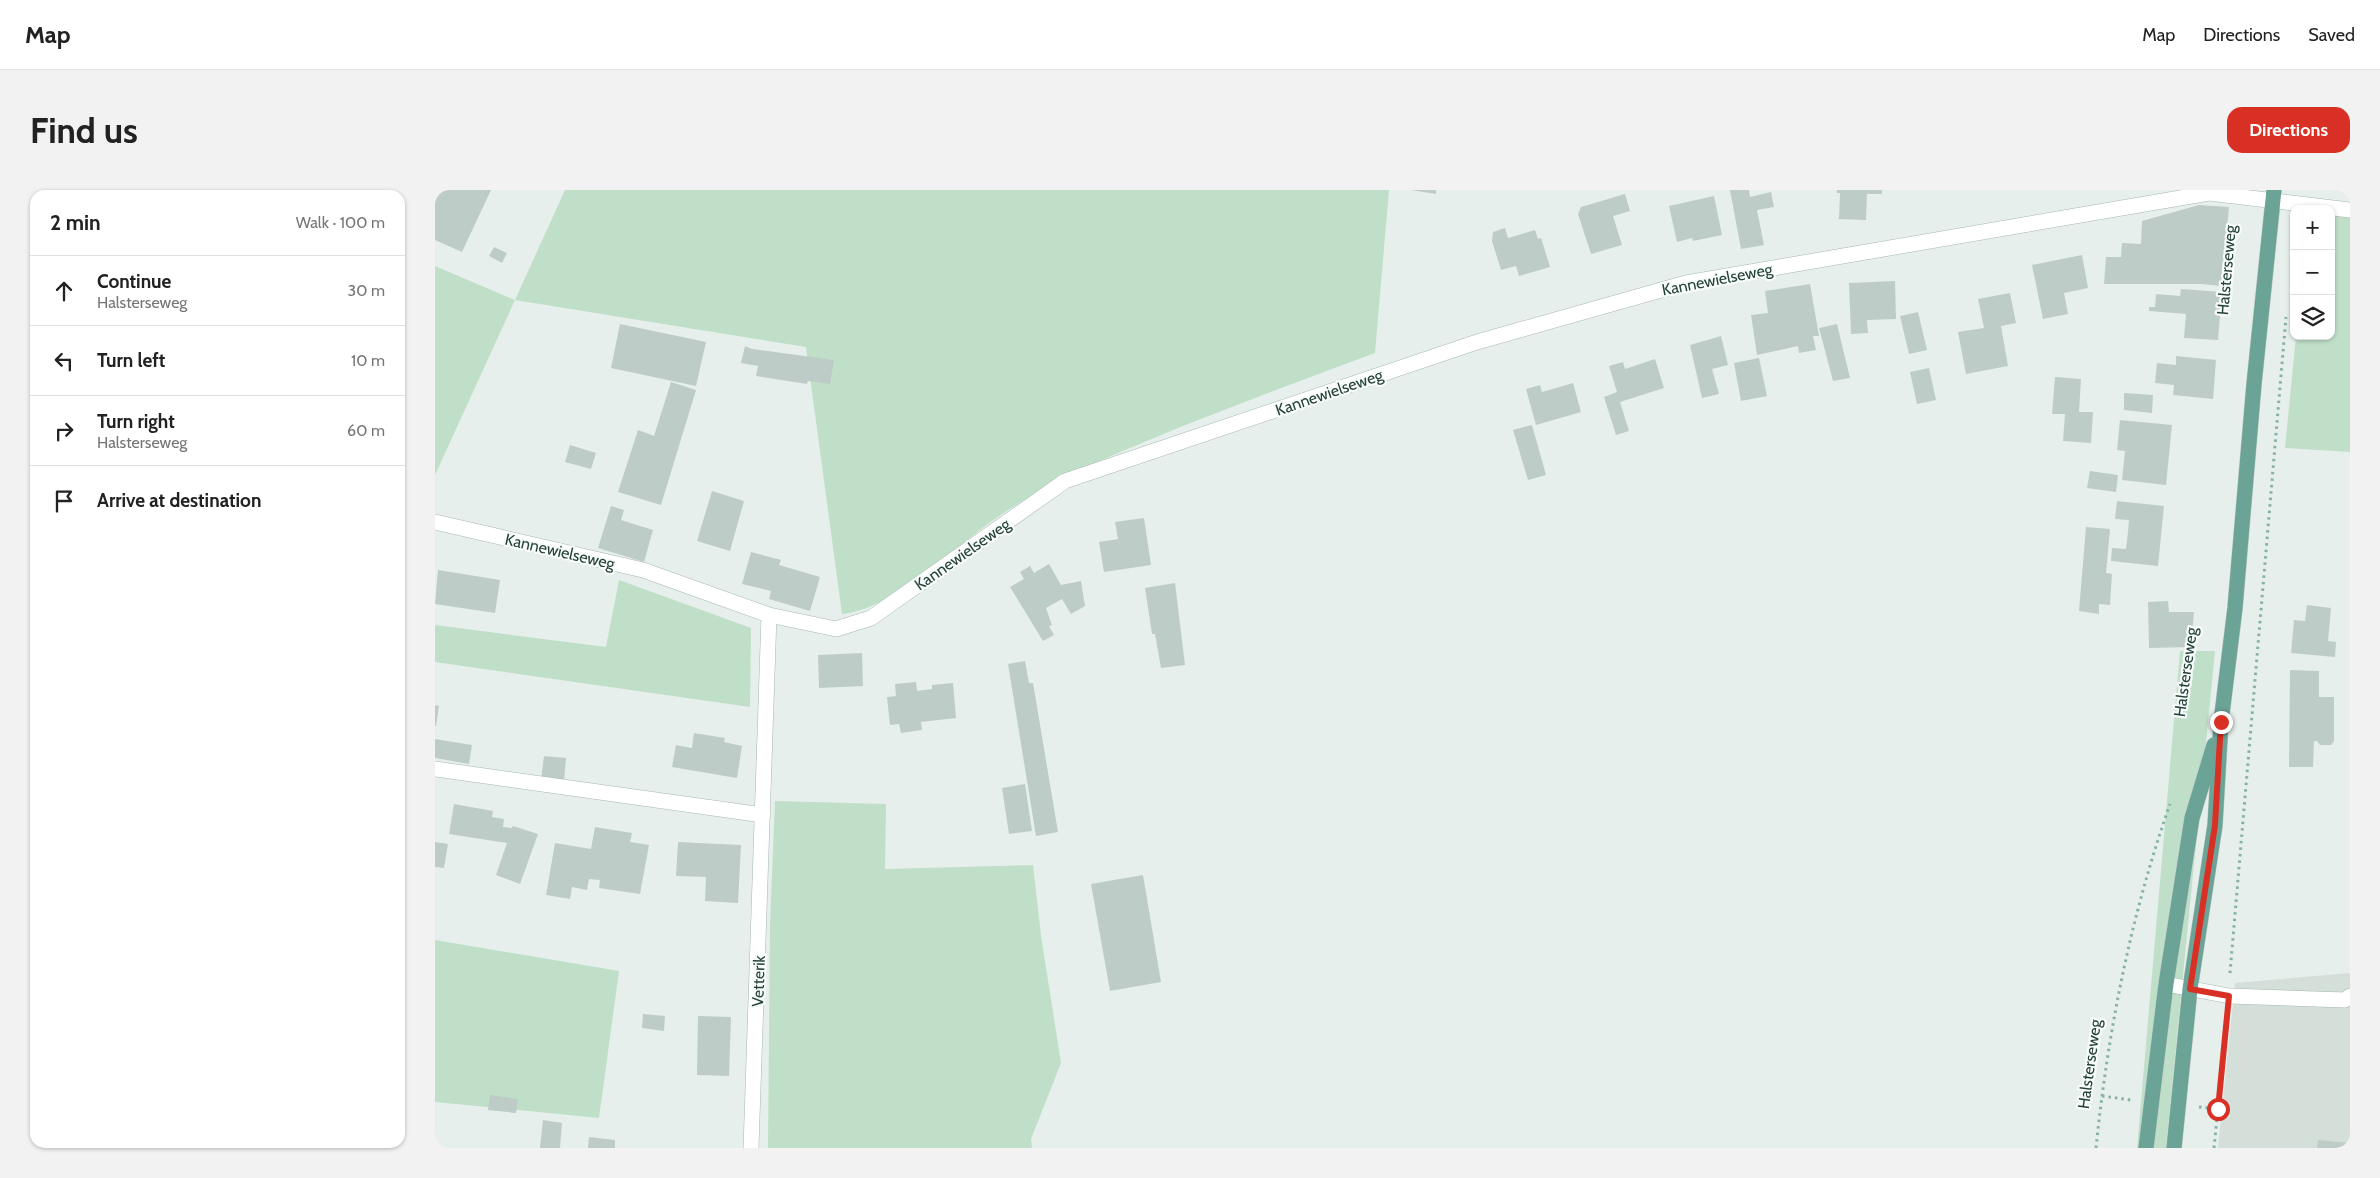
<!DOCTYPE html>
<meta charset="utf-8">
<style>
body{margin:0;font-family:Cabin,sans-serif;background:#f2f2f2;color:#222}
.controls{position:absolute;right:15px;top:15px;display:grid;overflow:hidden;border-radius:10px;box-shadow:0 1px 4px #0004}
.controls button{width:45px;height:45px;display:grid;place-items:center;padding:0;border:0;border-bottom:1px solid #e0e0e0;background:#fff;color:#222;font:25px sans-serif}
.stop{position:absolute;width:15px;height:15px;margin:-11px;border:4px solid #d93025;border-radius:50%;background:#fff}
.stop.end{background:#d93025;border-color:#fff;box-shadow:0 1px 5px #0008}
.list{margin:0;padding:0;list-style:none}
h2{display:flex;justify-content:space-between;align-items:center;height:65px;margin:0;padding:0 20px;font-size:21px}
h2 small{font-size:16px;font-weight:400;color:#767676}
.list li{display:grid;grid-template-columns:32px 1fr auto;gap:15px;align-items:center;box-sizing:border-box;height:70px;padding:0 20px;border-top:1px solid #e0e0e0}
.list b{display:block;font-size:19px;white-space:nowrap}
.list p{margin:0;font-size:16px;white-space:nowrap;color:#767676}
.list em{font-size:16px;font-style:normal;color:#767676}
.icon{flex:none;width:28px;height:28px;fill:none;stroke:currentColor;stroke-width:2;stroke-linecap:round;stroke-linejoin:round}
.map{position:relative;flex:none;width:1915px;height:958px;overflow:hidden;border-radius:15px}
header{display:flex;align-items:center;gap:30px;box-sizing:border-box;height:70px;padding:0 25px;background:#fff;border-bottom:1px solid #e0e0e0}
header strong{font-size:24px}
nav{display:flex;gap:28px;margin-inline-start:auto;font-size:18px}
.intro{display:flex;align-items:center;justify-content:space-between;box-sizing:border-box;height:120px;padding:0 30px}
h1{margin:0;font-size:35px}
.button{padding:12px 22px;border-radius:15px;background:#d93025;color:#fff;font-size:18px;font-weight:700}
main{display:flex;gap:30px;padding:0 30px}
aside{flex:1;background:#fff;border-radius:15px;box-shadow:0 1px 4px #0004}
.map>svg:first-child{display:block}
.built{fill:#d4dfda}
.green{fill:#bfdfc9}
.building{fill:#beccc7}
.lines{fill:none;stroke-linecap:round;stroke-linejoin:round}
.minor-casing{stroke:#a8b7b2;stroke-width:16}
.major-casing{stroke:#c2cac8;stroke-width:16}
.path{stroke:#86b2a6;stroke-width:3;stroke-dasharray:2.5 4;stroke-linecap:butt}
.minor{stroke:#fff;stroke-width:15}
.major{stroke:#6ba497;stroke-width:15}
.route{stroke:#d93025;stroke-width:6}
.labels{text-anchor:middle;stroke-width:4.5;stroke-linejoin:round;paint-order:stroke}
.street-label{font-size:16px;fill:#24413a;stroke:#f7fbf9}
</style>
<header>
<strong>Map</strong>
<nav><a>Map</a><a>Directions</a><a>Saved</a></nav>
</header>
<div class="intro"><h1>Find us</h1><a class="button">Directions</a></div>
<main>
<aside>
<h2>2 min<small>Walk · 100 m</small></h2>
<ul class="list">
<li><svg class="icon" aria-label="ahead" viewBox="0 0 24 24"><path d="M12 20V5M6 11l6-6 6 6"/></svg><div><b>Continue</b><p>Halsterseweg</p></div><em>30 m</em></li>
<li><svg class="icon" aria-label="left" viewBox="0 0 24 24"><path d="M17 20v-9H6M10 6l-5 5 5 5"/></svg><div><b>Turn left</b></div><em>10 m</em></li>
<li><svg class="icon" aria-label="right" viewBox="0 0 24 24"><path d="M7 20v-9h11M14 6l5 5-5 5"/></svg><div><b>Turn right</b><p>Halsterseweg</p></div><em>60 m</em></li>
<li><svg class="icon" aria-label="arrive" viewBox="0 0 24 24"><path d="M6 21V4h12l-3 4 3 4H6"/></svg><div><b>Arrive at destination</b></div></li>
</ul>
</aside>
<div class="map">
<svg width="1915" height="958" viewBox="0 0 1915 958">
<rect width="100%" height="100%" fill="#e6efeb"/>
<path class="built" d="M1915,783V958H1783L1800,793Z"/>
<path class="green" d="M130,0H954L940,163C870,189 800,215 731,243C668,269 605,295 550,336C512,365 454,420 407,424L371,157L80,110L0,285V76L80,110Z
M1896,23L1915,25V262L1850,258L1861,146H1896Z
M184,390L316,438L315,517L0,472V435L171,457Z
M1745,461H1780L1731,958H1702Z
M340,611L451,614L450,679L598,675L606,746L626,873L596,949L597,958H333L335,734Z
M0,750L184,781L164,928L0,912Z"/>
<path class="building" d="M0,0H56L27,62L0,50Z
M976,0H1001V4Z
M1295,0H1314L1315,7L1336,2L1339,17L1322,20L1329,55L1306,59Z
M1402,0H1447V4H1432L1431,30L1402,29L1404,28L1405,3H1402Z
M1190,4L1195,21L1178,26L1187,55L1156,64L1143,24L1146,17Z
M1279,6L1287,45L1258,51L1257,48L1242,52L1234,16Z
M1764,15L1794,17L1787,96L1766,94H1669L1671,67H1686L1687,53L1706,54L1707,31Z
M1070,38L1073,48L1100,40L1103,49L1106,48L1115,77L1084,86L1081,76L1066,80L1057,51L1058,42Z
M59,57L72,63L67,73L54,66Z
M1647,65L1653,98L1629,103L1633,124L1608,129L1597,75Z
M1460,91L1461,129L1432,130L1433,143L1416,144L1414,93Z
M1375,94L1384,146H1378L1381,160L1364,163L1363,156L1322,165L1316,125L1333,123L1330,101Z
M1746,99L1787,102L1783,150L1749,148L1751,124L1714,121V117H1720L1721,104L1745,106Z
M1575,103L1581,133L1566,136L1573,176L1531,184L1523,142L1549,138L1543,109Z
M1483,122L1492,160L1474,164L1465,126Z
M185,134L271,152L261,196L176,178Z
M1402,134L1415,188L1398,191L1384,138Z
M1286,146L1293,175L1277,179L1284,204L1267,208L1255,155Z
M310,156L317,159L399,170L395,194L373,191L372,194L321,186L323,176L306,173Z
M1741,166L1781,170L1778,209L1738,205L1739,195L1720,193L1722,173L1741,175Z
M1324,168L1332,206L1306,211L1299,173Z
M1220,169L1229,198L1185,212L1194,241L1181,245L1169,207L1182,202L1174,176L1188,172L1190,179Z
M1494,178L1501,210L1482,214L1475,182Z
M1620,187L1646,189L1644,222H1658L1656,253L1628,251L1630,224H1617Z
M236,192L261,200L226,315L183,302L203,240L219,246Z
M1138,193L1146,222L1101,235L1091,199L1105,195L1107,202Z
M1689,203L1718,205L1717,223L1689,220Z
M1685,230L1737,235L1731,295L1687,290L1690,261L1682,260Z
M1097,235L1111,285L1093,290L1078,240Z
M135,255L161,263L156,279L130,272Z
M1655,281L1683,285L1681,302L1652,298Z
M277,301L309,311L295,361L262,351Z
M1682,311L1729,316L1723,376L1676,371L1677,358L1691,359L1693,342L1694,330L1680,329Z
M176,316L189,320L186,330L218,340L209,372L163,358Z
M709,328L716,375L669,382L664,352L683,349L680,332Z
M1651,337L1675,339L1671,383L1677,384L1675,415L1664,414V424L1644,421Z
M316,362L346,370L344,375L385,387L375,421L334,409L336,401L307,394Z
M614,374L626,395L646,391L650,416L636,424L627,409L611,418L617,435L614,436L619,445L608,451L575,397L589,389L585,382L595,376L599,383Z
M3,380L65,390L60,423L0,414Z
M740,393L750,475L726,478L720,444H717L710,398Z
M1733,411L1734,422H1759L1756,457L1714,458L1713,412Z
M1872,415L1896,418L1893,451L1901,452L1900,467L1856,463L1859,430L1870,431Z
M427,463L428,496L384,498L383,465Z
M590,471L594,493H598L623,642L601,646L573,474Z
M1855,480L1884,481V507H1899V551L1896,555H1885L1882,551H1879L1878,577H1854Z
M481,492L482,501L497,499V495L518,493L521,528L486,532L487,540L466,543L464,534L455,535L452,507L461,506L460,494Z
M0,515L4,516L1,536H0Z
M259,543L290,548L289,552L307,556L302,588L237,577L241,555L257,558Z
M0,549L37,555L34,574L0,568Z
M109,566L131,568L129,592L106,590Z
M590,594L597,641L574,644L567,598Z
M19,614L58,621L57,627L69,629L68,637L77,638L78,636L103,644L85,694L61,685L72,653L14,644Z
M160,637L197,643L195,652L214,655L205,704L164,698L165,690L154,689L152,700L137,697L135,709L111,705L120,653L156,659Z
M0,652L13,654L9,678L0,677Z
M243,652L306,655L303,713L270,711L271,687L241,686Z
M708,685L726,792L675,801L656,694Z
M208,824L230,826L229,841L207,838Z
M263,826L296,827L294,886L262,885Z
M55,905L83,909L81,923L53,920Z
M108,930L127,933L125,958H105Z
M154,947L180,950V958H153Z
M1883,950L1915,953V958H1882Z"/>
<g class="lines">
<g class="minor-casing">
<path id="minor" d="M0,332L208,380L334,425L401,439L436,428L630,291L1042,152L1251,93L1774,3L1915,20
M0,579L328,625
M1731,794L1794,806L1910,810L1915,806
M316,958L334,425"/>
</g>
<g class="major-casing">
<path id="major" d="M1711,958L1731,794L1757,628L1779,555
M1739,958L1755,799L1780,635L1786,532L1800,418L1819,194L1839,0"/>
</g>
<path class="path" d="M1795,783L1851,127
M1667,906L1696,910
M1764,917L1783,919
M1661,958C1673,840 1696,725 1735,614
M1779,958L1792,827"/>
<use href="#minor" class="minor"/>
<use href="#major" class="major"/>
</g>
<g class="lines">
<path class="route" d="M1783,919L1794,806L1755,799L1780,635L1786,532"/>
</g>
<g class="labels">
<g class="street-label">
<text transform="translate(1791 80) rotate(-85)" y="6">Halsterseweg</text>
<text transform="translate(1282 89) rotate(-11)" y="6">Kannewielseweg</text>
<text transform="translate(894 202) rotate(-19)" y="6">Kannewielseweg</text>
<text transform="translate(125 361) rotate(13)" y="6">Kannewielseweg</text>
<text transform="translate(527 364) rotate(-35)" y="6">Kannewielseweg</text>
<text transform="translate(1750 482) rotate(-82)" y="6">Halsterseweg</text>
<text transform="translate(323 791) rotate(-88)" y="6">Vetterik</text>
<text transform="translate(1654 874) rotate(-82)" y="6">Halsterseweg</text>
</g>
</g>
</svg>
<div class="controls">
<button>+</button>
<button>−</button>
<button><svg class="icon" aria-label="layers" viewBox="0 0 24 24"><path d="M12 4l9 5-9 5-9-5zM3 14l9 5 9-5"/></svg></button>
</div>
<div class="stop" style="left:1783px;top:919px"></div>
<div class="stop end" style="left:1786px;top:532px"></div>
</div>
</main>
